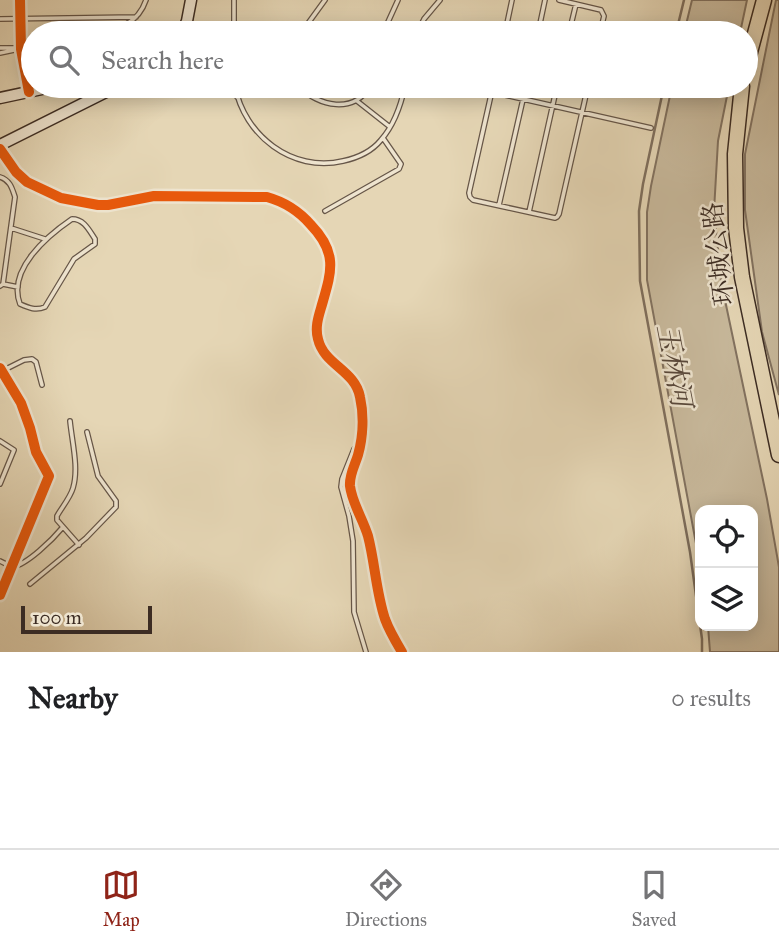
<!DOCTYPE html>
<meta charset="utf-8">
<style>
body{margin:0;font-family:"IM FELL Great Primer","Noto Serif SC",serif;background:#f6f6f6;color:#202124}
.controls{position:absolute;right:21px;bottom:21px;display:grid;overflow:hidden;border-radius:14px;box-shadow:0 4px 18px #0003}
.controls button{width:63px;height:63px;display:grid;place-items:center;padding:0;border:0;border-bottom:2px solid #e0e0e0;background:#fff;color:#202124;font:35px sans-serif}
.scale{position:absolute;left:21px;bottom:18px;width:131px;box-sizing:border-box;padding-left:7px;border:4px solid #3c2c23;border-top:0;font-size:19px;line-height:24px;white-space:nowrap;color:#3c2c23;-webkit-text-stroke:5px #eee4cf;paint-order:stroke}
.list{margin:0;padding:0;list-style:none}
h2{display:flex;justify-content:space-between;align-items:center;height:91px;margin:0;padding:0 28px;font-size:30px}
h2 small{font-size:23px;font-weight:400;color:#757577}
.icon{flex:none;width:38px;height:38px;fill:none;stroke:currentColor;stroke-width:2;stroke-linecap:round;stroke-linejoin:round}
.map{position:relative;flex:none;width:779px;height:652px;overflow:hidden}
.search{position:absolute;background:#fff;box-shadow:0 4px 18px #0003;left:21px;right:21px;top:21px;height:77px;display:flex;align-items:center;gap:18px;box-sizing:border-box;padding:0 24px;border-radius:38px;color:#757577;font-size:26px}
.sheet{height:196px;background:#fff}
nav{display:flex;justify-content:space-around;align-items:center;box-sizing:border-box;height:98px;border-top:2px solid #e0e0e0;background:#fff;font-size:19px;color:#757577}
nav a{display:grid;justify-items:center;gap:4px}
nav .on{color:#8f2418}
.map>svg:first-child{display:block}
.green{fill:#c8b99c;stroke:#827260;stroke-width:2}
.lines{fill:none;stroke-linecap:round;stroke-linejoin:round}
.stream{stroke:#7f6f5d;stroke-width:2.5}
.lane-casing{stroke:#665648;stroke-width:6}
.street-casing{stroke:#665648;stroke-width:10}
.secondary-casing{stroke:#3c2c23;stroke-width:13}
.highway-casing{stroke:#3c2c23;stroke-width:17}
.lane{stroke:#eee4cf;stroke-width:3.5}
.street{stroke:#eee4cf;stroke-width:7}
.secondary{stroke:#eee4cf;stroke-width:10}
.highway{stroke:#e5d6b5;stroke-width:14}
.cycleway-casing{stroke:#eee4cf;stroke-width:15}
.cycleway{stroke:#e8590c;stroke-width:10}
.labels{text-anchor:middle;stroke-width:5;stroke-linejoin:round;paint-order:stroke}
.street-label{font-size:26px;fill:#3c2c23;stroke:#eee4cf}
.water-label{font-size:28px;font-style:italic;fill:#58483b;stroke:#eee4cf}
</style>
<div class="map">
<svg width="779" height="652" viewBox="0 0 779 652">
<rect width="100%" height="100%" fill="#e5d6b5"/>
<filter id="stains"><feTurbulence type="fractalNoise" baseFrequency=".00286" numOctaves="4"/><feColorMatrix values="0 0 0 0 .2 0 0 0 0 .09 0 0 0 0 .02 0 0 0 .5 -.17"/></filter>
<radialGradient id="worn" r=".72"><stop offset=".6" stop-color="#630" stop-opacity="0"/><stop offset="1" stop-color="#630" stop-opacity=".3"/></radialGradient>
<path class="green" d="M692,0H747L740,33H684Z
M776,0H779V395L762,332L745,210V154Z
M672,86H729L718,141L714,211L722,286L767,499L779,567V652H710L708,626H753V510H700V565L647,280V212L651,186Z"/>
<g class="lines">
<path class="stream" d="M676,33L684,0
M664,86L643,184L639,211L640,281L690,552L702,639V652"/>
<g class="lane-casing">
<path id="lane" d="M234,0V33
M559,0L601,10L604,16L600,33
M0,19L136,17
M96,33C119,29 138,24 146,0
M301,33L325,0
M383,33L398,0
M417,33L424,19L440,0
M505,33L512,0
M538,33L545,0
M569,33L576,4
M0,48H19
M0,53L33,46
M235,86C244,135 292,173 343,161C357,158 372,151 381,140C394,125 401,105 405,86
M299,86C318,107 355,114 370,86
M493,86L469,193L470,197L473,200L555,218L557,217L559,214L588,86
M198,90L203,86
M492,92L651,128
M237,97L265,86
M357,101L390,127
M0,177C10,180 12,188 15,197L3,284L0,286
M499,205L526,86
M325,211L399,169L401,164L383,138
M529,212L557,86
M72,219C84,219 89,230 95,239V244L74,259L45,307C36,311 29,308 20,304C7,270 47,236 72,219Z
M11,228L45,239
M3,284L18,287
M2,371L24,360L32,359L36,362L42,385
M70,421C72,442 79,468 73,488C70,498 62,507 57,516V520L79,545
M0,441L14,450L0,484
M358,445L354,449L342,479L341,487L349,516L353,541L354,612L366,652
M0,561L12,567C27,565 53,539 63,527
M30,584L86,538L116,507V501L98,476L87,432"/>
</g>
<g class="street-casing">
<path id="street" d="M20,0L21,49L29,92
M0,149L16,172L27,182L61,198L98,205H108L154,196L267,197C285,202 299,211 311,225C339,254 331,273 321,308C318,318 315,328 318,339C324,365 355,370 360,397C364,415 363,437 358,455C355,465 349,475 350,486C352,503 363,519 368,536C375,563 376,592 385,619C389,630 396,642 402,652
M0,368L21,403L30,428L36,452L49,476L0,595"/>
</g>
<g class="secondary-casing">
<path id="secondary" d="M182,33L187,21L191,0
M0,98L56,86
M0,145L118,86"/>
</g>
<g class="highway-casing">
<path id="highway" d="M746,67L764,0
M742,86L735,154L736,228L742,277L779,455"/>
</g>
<use href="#lane" class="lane"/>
<use href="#street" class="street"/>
<use href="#secondary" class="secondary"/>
<use href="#highway" class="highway"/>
<g class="cycleway-casing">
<path id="cycleway" d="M20,0L21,49L29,92
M0,149L16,172L27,182L61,198L98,205H108L154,196L267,197C285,202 299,211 311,225C339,254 331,273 321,308C318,318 315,328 318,339C324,365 355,370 360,397C364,415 363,437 358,455C355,465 349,475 350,486C352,503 363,519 368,536C375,563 376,592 385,619C389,630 396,642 402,652
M0,368L21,403L30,428L36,452L49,476L0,595"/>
</g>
<use href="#cycleway" class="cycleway"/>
</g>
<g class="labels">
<g class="street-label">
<text transform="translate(718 254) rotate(-97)" y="9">环城公路</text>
</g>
<g class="water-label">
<text transform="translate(675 365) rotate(79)" y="10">玉林河</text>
</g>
</g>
<rect width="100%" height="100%" filter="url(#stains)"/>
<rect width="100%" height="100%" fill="url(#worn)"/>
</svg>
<div class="controls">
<button><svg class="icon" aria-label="locate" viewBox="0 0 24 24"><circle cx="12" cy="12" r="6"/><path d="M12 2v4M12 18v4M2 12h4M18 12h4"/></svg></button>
<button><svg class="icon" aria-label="layers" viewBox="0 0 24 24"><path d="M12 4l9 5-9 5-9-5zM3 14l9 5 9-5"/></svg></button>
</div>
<div class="scale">100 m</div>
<div class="search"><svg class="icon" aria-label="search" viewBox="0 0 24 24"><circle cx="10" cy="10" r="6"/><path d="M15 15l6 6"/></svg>Search here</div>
</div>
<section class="sheet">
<h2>Nearby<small>0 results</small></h2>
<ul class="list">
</ul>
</section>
<nav>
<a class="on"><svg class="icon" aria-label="map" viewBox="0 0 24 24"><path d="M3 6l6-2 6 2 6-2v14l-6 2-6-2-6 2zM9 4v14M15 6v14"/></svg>Map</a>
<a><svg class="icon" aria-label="directions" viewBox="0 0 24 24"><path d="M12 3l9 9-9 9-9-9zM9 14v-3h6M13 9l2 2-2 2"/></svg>Directions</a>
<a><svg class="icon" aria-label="saved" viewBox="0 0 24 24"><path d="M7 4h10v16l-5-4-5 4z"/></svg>Saved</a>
</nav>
